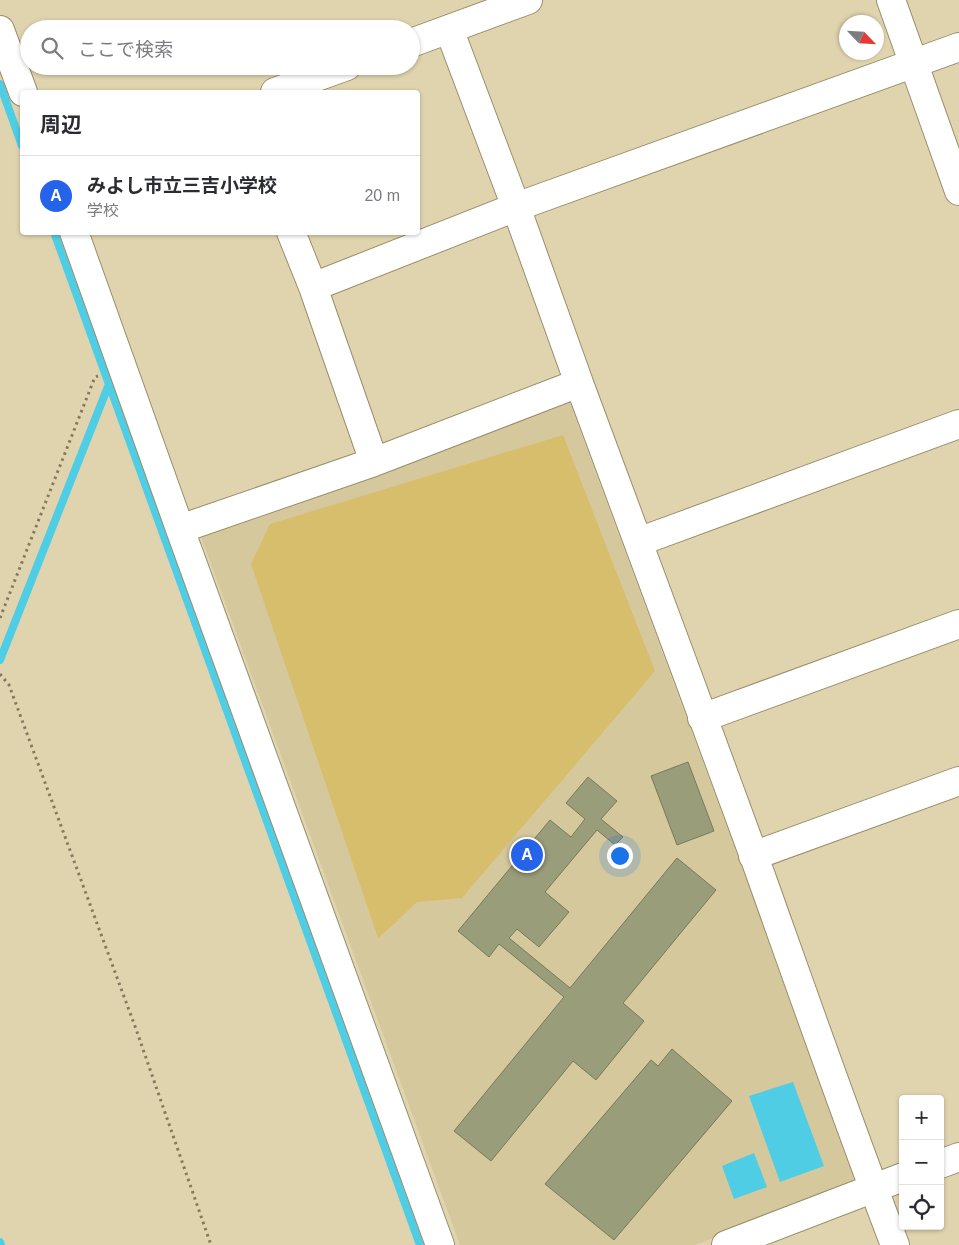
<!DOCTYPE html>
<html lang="ja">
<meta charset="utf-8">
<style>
body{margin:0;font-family:Helvetica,"Noto Sans JP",sans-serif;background:#f7f7f7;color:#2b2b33}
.controls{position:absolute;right:15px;bottom:15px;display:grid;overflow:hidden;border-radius:5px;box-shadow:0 1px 4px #0004}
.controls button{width:45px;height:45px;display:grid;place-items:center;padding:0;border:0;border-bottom:1px solid #e1e1e2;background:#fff;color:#2b2b33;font:25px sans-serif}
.compass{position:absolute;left:839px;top:15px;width:45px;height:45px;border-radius:50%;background:#fff;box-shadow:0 1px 4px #0004;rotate:115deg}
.you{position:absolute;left:619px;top:855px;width:18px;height:18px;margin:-12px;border:4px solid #fff;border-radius:50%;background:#1a73e8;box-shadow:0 0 0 8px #1a73e833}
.badge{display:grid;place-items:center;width:32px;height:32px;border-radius:50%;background:#2563eb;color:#fff;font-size:16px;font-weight:700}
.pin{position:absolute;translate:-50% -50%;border:2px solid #fff;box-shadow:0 1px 5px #0006}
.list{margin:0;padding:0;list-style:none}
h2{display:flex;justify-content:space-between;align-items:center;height:65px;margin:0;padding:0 20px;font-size:21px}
h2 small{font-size:16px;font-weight:400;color:#7c7c81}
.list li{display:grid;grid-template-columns:32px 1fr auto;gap:15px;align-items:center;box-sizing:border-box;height:80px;padding:0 20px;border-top:1px solid #e1e1e2}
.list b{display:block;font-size:19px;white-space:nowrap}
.list p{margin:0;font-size:16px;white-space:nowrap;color:#7c7c81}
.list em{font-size:16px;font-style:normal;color:#7c7c81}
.icon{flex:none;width:28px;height:28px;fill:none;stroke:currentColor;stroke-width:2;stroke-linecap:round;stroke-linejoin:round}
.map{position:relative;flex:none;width:959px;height:1245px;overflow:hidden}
.search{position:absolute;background:#fff;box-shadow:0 1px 4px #0004;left:20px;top:20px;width:400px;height:55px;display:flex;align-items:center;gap:12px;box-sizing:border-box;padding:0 18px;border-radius:28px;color:#7c7c81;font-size:19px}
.panel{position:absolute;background:#fff;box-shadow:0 1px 4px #0004;left:20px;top:90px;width:400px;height:145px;border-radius:5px}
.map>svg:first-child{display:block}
.built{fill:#d6c89d}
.green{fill:#d7be6d}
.water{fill:#4ecde5}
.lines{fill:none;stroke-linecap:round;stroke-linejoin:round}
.stream{stroke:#4ecde5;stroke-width:8}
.building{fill:#999d79;stroke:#777b58}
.minor-casing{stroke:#998e6b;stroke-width:30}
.path{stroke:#837b61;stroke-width:3;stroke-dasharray:2.5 4;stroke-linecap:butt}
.minor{stroke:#fff;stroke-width:28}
</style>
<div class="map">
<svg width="959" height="1245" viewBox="0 0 959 1245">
<rect width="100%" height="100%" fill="#e0d4af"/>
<path class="built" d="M568,398L856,1175L851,1187L695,1245H460L200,534Z"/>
<path class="green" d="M563,435L655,671L462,898L417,902L394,924L378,938L251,564L270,524Z"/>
<path class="water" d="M793,1082L824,1166L780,1182L749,1096Z
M754,1153L767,1187L734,1199L722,1166Z"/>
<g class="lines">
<path class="stream" d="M0,84L22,146
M54,232L420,1245
M0,660L109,384
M0,1242L1,1245"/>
</g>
<path class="building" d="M688,762L714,831L677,845L651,776Z
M588,777L617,801L601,819L623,837L615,845L597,830L545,892L569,912L539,947L517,929L509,938L570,988L677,858L716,890L623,1003L644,1021L596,1080L573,1061L491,1161L454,1131L564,997L499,944L489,957L458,931L550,820L571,837L585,819L566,803Z
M672,1049L732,1101L614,1240L545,1184L651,1060L658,1066Z"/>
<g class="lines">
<g class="minor-casing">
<path id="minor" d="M891,0L959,191
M449,29L516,207L579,383
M0,30L23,92
M411,43L528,0
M275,92L347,66
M74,232L180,529L440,1245
M291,232L313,287L374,462
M313,287L516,207L959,47
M180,529L374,462L579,383C638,542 697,700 755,859C801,988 846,1117 895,1245
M638,542L959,424
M702,718L959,624
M753,856L959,781
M940,1164L959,1157
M726,1245L903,1177"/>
</g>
<path class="path" d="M0,618L95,377L98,376
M0,674L9,685L136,1029L211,1245"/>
<use href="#minor" class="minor"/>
</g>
</svg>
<div class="controls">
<button>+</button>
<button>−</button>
<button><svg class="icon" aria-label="locate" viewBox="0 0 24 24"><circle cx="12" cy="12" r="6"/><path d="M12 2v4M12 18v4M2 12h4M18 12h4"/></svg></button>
</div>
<svg class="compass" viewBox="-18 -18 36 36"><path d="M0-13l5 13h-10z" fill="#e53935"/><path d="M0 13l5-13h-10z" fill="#7c7c81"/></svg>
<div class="you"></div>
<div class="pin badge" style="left:527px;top:855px">A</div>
<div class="search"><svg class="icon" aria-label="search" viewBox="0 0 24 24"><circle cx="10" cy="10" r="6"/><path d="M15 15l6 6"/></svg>ここで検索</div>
<section class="panel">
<h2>周辺<small></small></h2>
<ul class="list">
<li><span class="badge">A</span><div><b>みよし市立三吉小学校</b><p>学校</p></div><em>20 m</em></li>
</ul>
</section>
</div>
